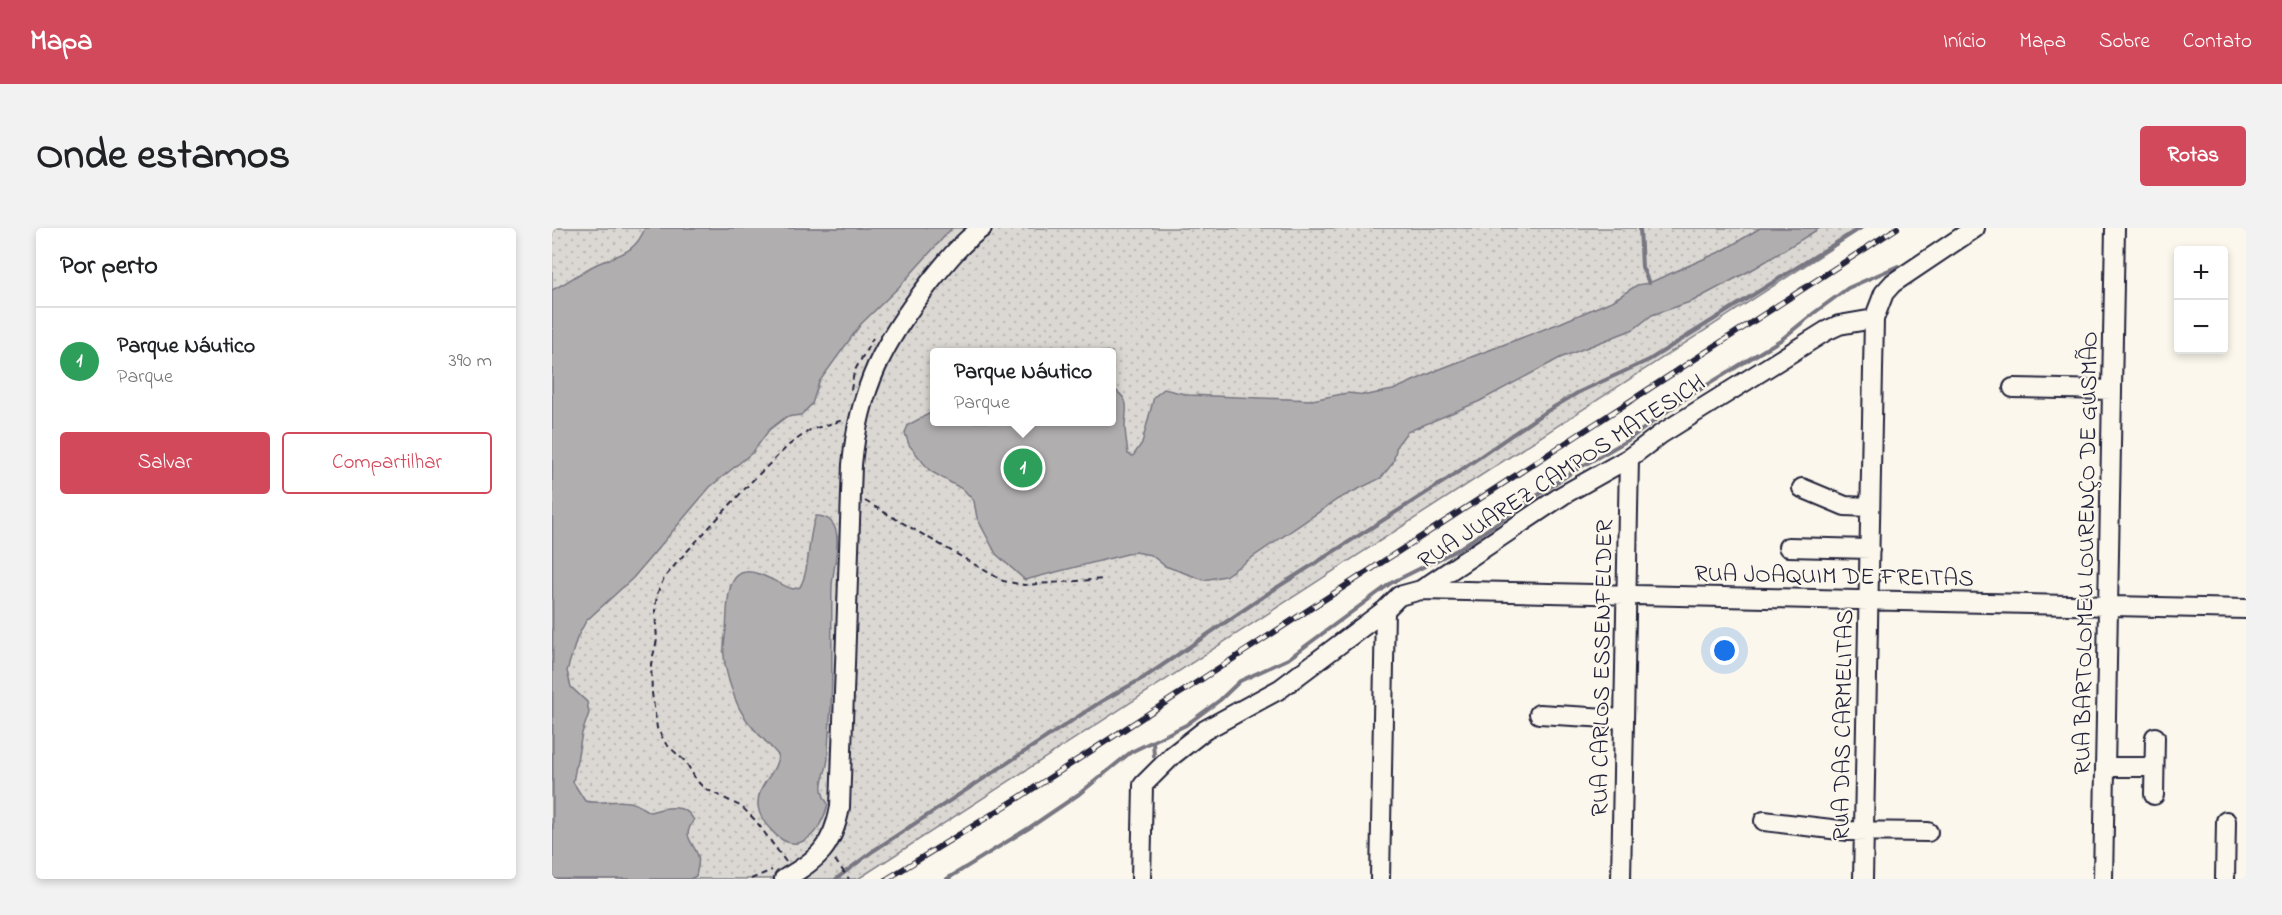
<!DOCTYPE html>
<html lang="pt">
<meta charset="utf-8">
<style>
body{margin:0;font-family:"Indie Flower",sans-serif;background:#f2f2f2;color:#202124}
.controls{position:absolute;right:18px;top:18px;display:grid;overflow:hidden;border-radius:6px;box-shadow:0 3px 9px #0003}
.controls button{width:54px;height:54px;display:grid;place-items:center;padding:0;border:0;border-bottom:2px solid #e0e0e0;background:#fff;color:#202124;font:30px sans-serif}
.you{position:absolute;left:1173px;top:423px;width:21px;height:21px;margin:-15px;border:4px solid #fff;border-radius:50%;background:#1a73e8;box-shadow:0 0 0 9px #1a73e833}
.badge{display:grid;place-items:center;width:39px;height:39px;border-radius:50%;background:#d1495b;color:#fff;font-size:20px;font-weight:700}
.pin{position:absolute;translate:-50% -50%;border:3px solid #fff;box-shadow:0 2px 6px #0006}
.popup{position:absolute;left:378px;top:120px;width:186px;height:78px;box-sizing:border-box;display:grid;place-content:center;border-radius:6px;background:#fff;filter:drop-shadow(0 2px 4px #0005);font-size:20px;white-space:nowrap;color:#757577}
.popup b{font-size:22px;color:#202124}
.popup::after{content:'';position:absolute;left:50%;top:100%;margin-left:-12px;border:12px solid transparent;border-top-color:#fff}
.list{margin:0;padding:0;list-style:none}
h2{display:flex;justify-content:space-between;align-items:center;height:78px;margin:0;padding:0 24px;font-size:26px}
h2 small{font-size:20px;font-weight:400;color:#757577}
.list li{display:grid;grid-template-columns:39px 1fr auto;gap:18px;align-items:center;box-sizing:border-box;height:108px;padding:0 24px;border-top:2px solid #e0e0e0}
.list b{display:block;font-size:22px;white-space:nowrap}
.list p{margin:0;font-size:20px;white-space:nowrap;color:#757577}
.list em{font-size:20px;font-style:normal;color:#757577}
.actions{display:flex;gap:12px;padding:18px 24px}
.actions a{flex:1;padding:14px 0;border:2px solid #d1495b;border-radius:6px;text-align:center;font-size:21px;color:#d1495b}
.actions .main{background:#d1495b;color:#fff}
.map{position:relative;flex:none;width:1694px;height:651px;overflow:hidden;border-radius:6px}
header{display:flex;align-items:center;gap:36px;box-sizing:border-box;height:84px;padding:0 30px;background:#d1495b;color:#fff}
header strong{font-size:28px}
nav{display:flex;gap:33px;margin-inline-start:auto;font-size:21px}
.intro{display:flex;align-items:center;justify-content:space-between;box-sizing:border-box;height:144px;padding:0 36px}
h1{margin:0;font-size:42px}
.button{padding:15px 27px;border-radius:6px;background:#d1495b;color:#fff;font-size:21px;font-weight:700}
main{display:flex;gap:36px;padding:0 36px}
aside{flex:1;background:#fff;border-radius:6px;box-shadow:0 3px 9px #0003}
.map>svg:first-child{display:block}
.park{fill:url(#park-dots);stroke:#7e7d87;stroke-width:1.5;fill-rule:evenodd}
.water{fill:#b1aeb0;stroke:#787681;stroke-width:1.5}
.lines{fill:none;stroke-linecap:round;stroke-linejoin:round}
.stream{stroke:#787681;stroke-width:4}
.minor-casing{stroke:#22223b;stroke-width:22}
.path{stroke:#22223b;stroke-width:2;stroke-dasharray:6 4.5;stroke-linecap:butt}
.minor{stroke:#fbf7ec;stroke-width:18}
.rail-casing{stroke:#22223b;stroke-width:6}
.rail{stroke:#fbf7ec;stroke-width:4;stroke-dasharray:11;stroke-linecap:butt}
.labels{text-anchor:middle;stroke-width:4.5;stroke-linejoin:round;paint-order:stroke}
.street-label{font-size:24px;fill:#22223b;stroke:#fbf7ec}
</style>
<header>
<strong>Mapa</strong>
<nav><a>Início</a><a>Mapa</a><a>Sobre</a><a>Contato</a></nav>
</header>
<div class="intro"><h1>Onde estamos</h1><a class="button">Rotas</a></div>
<main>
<aside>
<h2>Por perto<small></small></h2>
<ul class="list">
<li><span class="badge" style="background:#2e9e5b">1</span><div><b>Parque Náutico</b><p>Parque</p></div><em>390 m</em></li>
</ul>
<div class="actions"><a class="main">Salvar</a><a>Compartilhar</a></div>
</aside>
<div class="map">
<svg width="1694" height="651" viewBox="0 0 1694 651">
<defs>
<pattern id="park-dots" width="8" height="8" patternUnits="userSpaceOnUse" patternTransform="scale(1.5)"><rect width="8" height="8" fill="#dbd8d3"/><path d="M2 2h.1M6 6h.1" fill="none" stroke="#bcb9b6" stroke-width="1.8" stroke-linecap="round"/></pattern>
</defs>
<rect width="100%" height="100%" fill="#fbf7ec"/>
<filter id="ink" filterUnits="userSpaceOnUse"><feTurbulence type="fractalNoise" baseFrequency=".0167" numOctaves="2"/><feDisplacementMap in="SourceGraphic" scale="12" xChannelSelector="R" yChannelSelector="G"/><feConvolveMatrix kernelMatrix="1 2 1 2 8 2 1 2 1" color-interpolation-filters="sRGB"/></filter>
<g filter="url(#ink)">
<path class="park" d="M0,0H1311L306,651H0ZM382,124H560V194H382Z"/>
<path class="water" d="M93,0H400L347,59L309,96L267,154L260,176L249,187L234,189L217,202L201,224L158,259L81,350L34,393L25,410L15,443L19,459L35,474L37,485L30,505L21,554L33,573C49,577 66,570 81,575C87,577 93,582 98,584C114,579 133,575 142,592C129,610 141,612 146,628C148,634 145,642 144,648L138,651H1L0,62C15,55 27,45 41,38C64,26 82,28 93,0Z
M1208,0H1268L1203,40L1141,73L1100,87L1082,101L1008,130L928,173L855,204L845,217L841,235L829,250L786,271L673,348L652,352L613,338L599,327L583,324L473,352L444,326L425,290L422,273L412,262L378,243L357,217L353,205L356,197L382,183V194H560V160C579,172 574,178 573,197C573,206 575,216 576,226L581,228L590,215L602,169L612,161L637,167L760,172L795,165L815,167L841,162L888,141L1008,95L1062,72L1085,57L1097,55L1172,22Z
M264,288C274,288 281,292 284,303C288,317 281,342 280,358C279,398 281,438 279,478C278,495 276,511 276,528C276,548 262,555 276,576C269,605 245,632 219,602C213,596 207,587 206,578C204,557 225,546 226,527C211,509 193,496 184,473C179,460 173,442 172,428C171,419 173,410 174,401C176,386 172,346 194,344C207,342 227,357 241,361L248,359C259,339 255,308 264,288Z"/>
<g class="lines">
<path class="stream" d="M1088,0L1090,39L1097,55
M601,514L602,528
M284,651L321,623L550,473L593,449L721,362L896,251L987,188L1027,164L1097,132L1308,0
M395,651L477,600L527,566L579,524L634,497L668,472L688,453L736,431L839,355L905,322L1020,244L1076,212L1131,172L1230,111L1262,85L1296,60L1346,38"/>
<g class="minor-casing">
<path id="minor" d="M1461,160L1560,162
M1250,260L1293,278L1318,279
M1236,319L1318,321
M869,362L1694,381
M987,486L1072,491
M1553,539H1602
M1602,567L1603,509
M1212,593L1296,603L1376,604
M232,651C266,632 281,618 288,579L300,237C307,160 332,113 379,53C395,33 410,14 430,0
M589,651L591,557L621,527L653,502L728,461L833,382L847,368L869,362L1011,267L1077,230L1109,206L1274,103L1287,97L1322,91L1332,65L1341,55L1423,0
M828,651L833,382
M1069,651L1077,230
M1311,651L1322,91
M1551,651L1563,0
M1673,651L1674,593"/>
</g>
<path class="path" d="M299,162L302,144L321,110
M313,273L451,353L472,357L552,351
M283,632L297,651
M234,634L204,593L190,579L152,560L144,552L134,534L114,516L105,500L100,465L99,436L105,412L103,383L105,366L112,350L128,331L201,252L237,217L258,202L291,192
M199,651L220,642"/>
<use href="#minor" class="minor"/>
<g class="rail-casing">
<path id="rail" d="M335,651L468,569L1345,0"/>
</g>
<use href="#rail" class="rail"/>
</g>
</g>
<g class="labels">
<g class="street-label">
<text transform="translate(1009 243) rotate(-33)" y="8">RUA JUAREZ CAMPOS MATESICH</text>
<text transform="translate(1533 325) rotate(-89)" y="8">RUA BARTOLOMEU LOURENÇO DE GUSMÃO</text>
<text transform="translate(1282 347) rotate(1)" y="8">RUA JOAQUIM DE FREITAS</text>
<text transform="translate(1049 440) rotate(-89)" y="8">RUA CARLOS ESSENFELDER</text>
<text transform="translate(1290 497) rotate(-89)" y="8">RUA DAS CARMELITAS</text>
</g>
</g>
</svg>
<div class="controls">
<button>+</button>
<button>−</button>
</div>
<div class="you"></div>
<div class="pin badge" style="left:471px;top:240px;background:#2e9e5b">1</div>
<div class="popup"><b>Parque Náutico</b>Parque</div>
</div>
</main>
